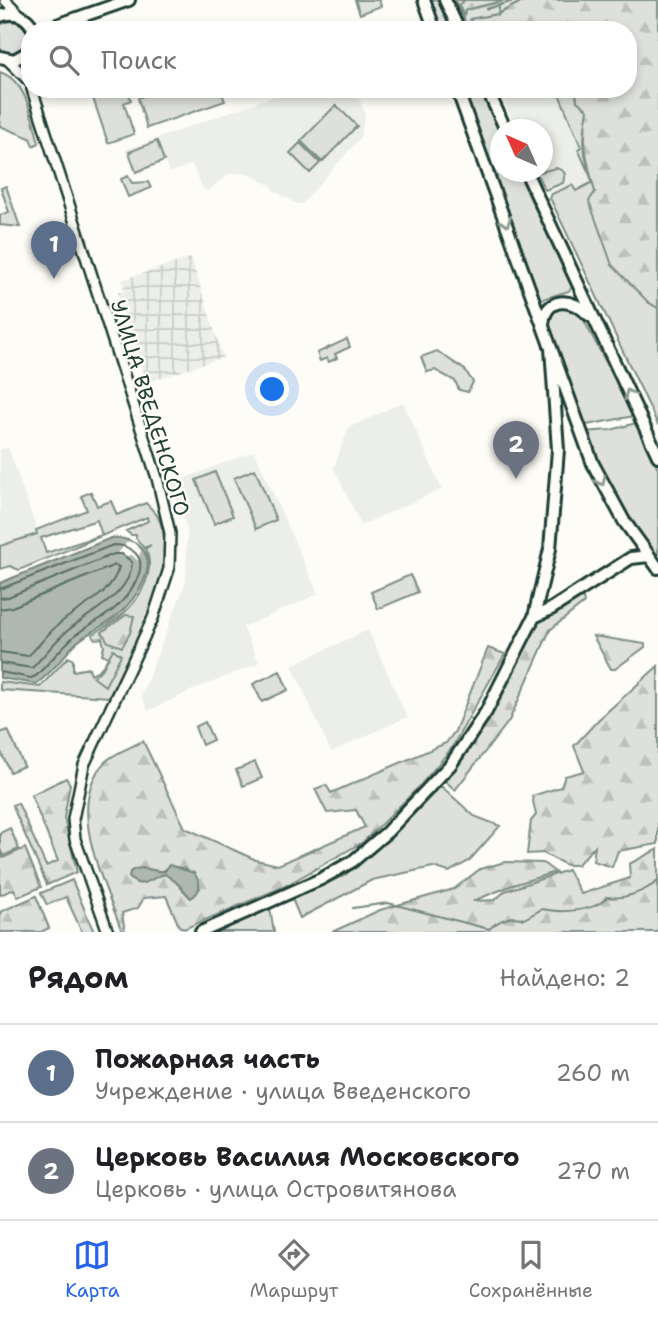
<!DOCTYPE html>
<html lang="ru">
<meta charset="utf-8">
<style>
body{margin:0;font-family:"Shantell Sans",sans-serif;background:#f2f2f2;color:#202124}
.compass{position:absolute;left:490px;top:119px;width:63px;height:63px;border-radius:50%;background:#fff;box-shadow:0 4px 10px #0003;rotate:315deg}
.you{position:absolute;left:273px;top:390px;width:24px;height:24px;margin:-18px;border:5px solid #fff;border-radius:50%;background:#1a73e8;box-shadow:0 0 0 10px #1a73e833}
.badge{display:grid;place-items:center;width:46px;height:46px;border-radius:50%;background:#2563eb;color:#fff;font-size:23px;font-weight:700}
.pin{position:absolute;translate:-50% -58px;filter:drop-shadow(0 2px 4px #0008)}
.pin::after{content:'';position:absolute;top:37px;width:24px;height:21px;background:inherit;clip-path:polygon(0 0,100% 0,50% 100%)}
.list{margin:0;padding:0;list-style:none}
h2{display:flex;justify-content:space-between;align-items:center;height:91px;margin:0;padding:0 28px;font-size:30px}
h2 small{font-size:23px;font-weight:400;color:#757577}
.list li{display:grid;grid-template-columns:46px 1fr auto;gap:21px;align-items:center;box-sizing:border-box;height:98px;padding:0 28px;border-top:2px solid #e0e0e0}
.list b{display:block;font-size:26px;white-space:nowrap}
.list p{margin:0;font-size:23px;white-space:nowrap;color:#757577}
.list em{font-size:23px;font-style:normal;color:#757577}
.icon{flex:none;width:38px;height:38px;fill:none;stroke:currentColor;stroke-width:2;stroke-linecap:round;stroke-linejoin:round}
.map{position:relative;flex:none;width:658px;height:932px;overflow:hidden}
.search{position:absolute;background:#fff;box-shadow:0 4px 10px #0003;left:21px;right:21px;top:21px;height:77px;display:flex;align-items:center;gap:18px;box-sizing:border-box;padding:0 24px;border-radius:28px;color:#757577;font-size:26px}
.sheet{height:287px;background:#fff}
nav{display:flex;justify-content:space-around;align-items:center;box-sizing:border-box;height:98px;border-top:2px solid #e0e0e0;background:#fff;font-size:19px;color:#757577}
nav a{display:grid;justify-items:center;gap:4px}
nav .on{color:#2563eb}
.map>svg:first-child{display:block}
.built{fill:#eceee9}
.industrial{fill:url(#industrial-grid)}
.green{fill:#dde0db;stroke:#7e8e88;stroke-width:2;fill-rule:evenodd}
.forest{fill:url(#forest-firs);stroke:#7e8e88;stroke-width:2;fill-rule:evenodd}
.water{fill:#aeb8b1;stroke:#75877f;stroke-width:2}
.pier{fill:#fdfcf7}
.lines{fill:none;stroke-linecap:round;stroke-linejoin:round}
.shore{stroke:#586e66;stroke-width:2}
.stream{stroke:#75877f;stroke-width:2}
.minor-casing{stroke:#1f3d34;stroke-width:14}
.major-casing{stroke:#1f3d34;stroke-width:16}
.minor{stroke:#fdfcf7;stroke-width:9}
.major{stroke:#fdfcf7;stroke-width:10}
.oneway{stroke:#8e9c96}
.labels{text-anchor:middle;stroke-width:5;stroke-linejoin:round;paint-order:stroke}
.street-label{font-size:21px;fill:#1f3d34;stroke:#fdfcf7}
</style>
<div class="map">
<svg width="658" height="932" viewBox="0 0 658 932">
<defs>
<pattern id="industrial-grid" width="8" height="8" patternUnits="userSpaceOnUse" patternTransform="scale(1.75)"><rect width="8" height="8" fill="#eceee9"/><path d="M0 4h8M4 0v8" fill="none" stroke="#cacdc8"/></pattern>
<pattern id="forest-firs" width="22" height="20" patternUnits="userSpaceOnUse" patternTransform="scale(1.75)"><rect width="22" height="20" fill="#dde0db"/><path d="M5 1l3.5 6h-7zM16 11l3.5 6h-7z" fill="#bdc1bd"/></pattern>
</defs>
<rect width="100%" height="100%" fill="#fdfcf7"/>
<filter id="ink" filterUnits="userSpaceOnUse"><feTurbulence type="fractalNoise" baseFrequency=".0143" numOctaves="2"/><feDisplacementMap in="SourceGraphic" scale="14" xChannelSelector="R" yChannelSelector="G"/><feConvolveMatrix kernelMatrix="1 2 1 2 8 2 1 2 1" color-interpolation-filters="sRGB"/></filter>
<g filter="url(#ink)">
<path class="built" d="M285,89H355L365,114L360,138L302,204H297L273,190L272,186L246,173L229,174L208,191L203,189L192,164L169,173L165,162L135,174L125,150L271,97V94Z
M497,89H557L582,148L578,150L593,182L576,191L572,185L552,194L550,198L537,172H542V130L517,129Z
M403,402L442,489L361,525L334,468L348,428Z
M8,447L38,533L0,546V450Z
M254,451L318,594L243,627L259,663L188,692L148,711L141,696L186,582L187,528L169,485Z
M368,630L407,717L331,752L292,665Z"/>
<path class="industrial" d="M191,258L223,357L146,383L118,292L124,291L122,280Z"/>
<path class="green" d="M355,0H379L381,6L360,14Z
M429,0H438L452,30H440Z
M455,0H465L459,5L464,15L465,10L501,2V0H525L498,14L471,19L476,30H469Z
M12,19L25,24L30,36L25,49L13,54L0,49V25Z
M0,72C27,81 32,118 39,143L33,146L30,138L0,126Z
M90,89H127L131,100L124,103L134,134L108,143Z
M163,89H220L225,101L147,128L138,98Z
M462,89H480L500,134V172H518L572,287L569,291L539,300Z
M557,89H576L577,101L589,110C585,123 583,138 585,153C592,200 627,258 648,302L658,308V425L550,198L552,194L572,185L576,191L593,182L578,149L581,147Z
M336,105L357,126L322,162L301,141Z
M157,141L164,161L136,172L129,152Z
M300,143L320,163L310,173L290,153Z
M556,168L562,170L565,174L563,183L545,190L536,173Z
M128,176L132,183L148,182L151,188L128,197L121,179Z
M6,186L20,227L0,225V215L9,212L1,188Z
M563,305L579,311L634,416L581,426L547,323L551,312Z
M347,339L350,347L335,354L337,358L329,362L327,358L320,361L317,353Z
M437,351L465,370L473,382L468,392L459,390L455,381L435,370L427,372L421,357Z
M636,423L658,468V557L627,516L583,432L611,430Z
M255,469L276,520L256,529L234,478Z
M215,472L233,516L214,524L196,480Z
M91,492L97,506L111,501L117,515L146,503C149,507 154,511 157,515C185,567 131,651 109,697L0,690V682L40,687L68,657L73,660V671L89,668L91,674C99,671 105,665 108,657L102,654L104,646L102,638L95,639L92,635C102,628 115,622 124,613C140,598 157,570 145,549L151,545L144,548L136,538V535H131L126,531L148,521L147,517L19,570L10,566L0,569V546L37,534L36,530L87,510L81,496ZM97,520L102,535L46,553L41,538Z
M410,575L418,592L378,609L371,592Z
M280,671L288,690L262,702L253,684Z
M205,722L213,740L202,745L195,727Z
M8,730L24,766L10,772L0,750V733Z
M255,762L262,778L243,786L236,770Z
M441,786L474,816L500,826L469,861L449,872L433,867L372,880L300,918L292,899L345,875L412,816Z
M10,828L19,849L3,856L0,849V833Z
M270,908L274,932H216Z"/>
<path class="forest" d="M465,0H501L502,1L465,10L464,17L459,5Z
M525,0H658V308L648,302L612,265L589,201L595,192C587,161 581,141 588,110L577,101L576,89H628V30H476L470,19L498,14Z
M582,594L584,603L550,630L509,721L455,790L443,779L488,720L535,622Z
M126,615L134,616L130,633L122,647L108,642L102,632Z
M593,636L645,644V647L615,669H611Z
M488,648L505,654L451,749L418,788L363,842L285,886L184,929L179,926L166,896L144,898L138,908L122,913L125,932H122C106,885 63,806 105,762C114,753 132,747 143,741L185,828L256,860L278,865L365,827L356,810L327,813L315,789L326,785L331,793L446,743L455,731ZM169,866L186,869L200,888L190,897L176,882L165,874L156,876L142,868C153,869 161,876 169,866Z
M113,649L121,655L105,686L93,677L103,668Z
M658,666V844L618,851L612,867L593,861L595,846L577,865H566L543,853L527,854L531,821L536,815L532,796L561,787L565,776L584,771L574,746L598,720Z
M66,778L70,784L64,818L77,872L47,885L12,805L18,803L46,866L58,861L31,795Z
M25,848L41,887L18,897L14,889L0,895V853L3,858Z
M658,849V932H332L380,910L454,889L480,869L505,862L543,863L555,872L513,885L473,901L495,900L505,891L568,870L581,894L630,878L629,864Z
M72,880L94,932H82L66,897L47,905L41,893Z
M36,896L49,928L41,932H0V912Z"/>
<path class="water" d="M111,538C123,537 132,540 141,548C160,567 134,600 119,614C106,626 87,632 74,645C62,658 51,674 36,684L0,678V583Z
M169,865L194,873C201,883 202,891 191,898L176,882L165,874C150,877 142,892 129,877L130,872C141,863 153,873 165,871Z"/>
<path class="pier" d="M128,541L134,543L141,550L138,561L132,555L127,556L118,553Z"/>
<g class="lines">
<path class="shore" d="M0,589L113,545C121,545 126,546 133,551C153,566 127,598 113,610C100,621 82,627 69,641C58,652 47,665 36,676L31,678L0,672
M0,598L8,597L114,554H122L132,562C131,596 87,613 66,632C54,642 44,656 32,668L0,663
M0,609L12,607L115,565L119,567C111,596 80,606 59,624C48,633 39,646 28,656L0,652"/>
<path class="stream" d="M486,9L517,0
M498,16L499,6
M353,908L388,903L489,929C499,920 510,914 524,919L542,909C559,913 595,912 607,897C625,900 645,891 658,881"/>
<g class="minor-casing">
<path id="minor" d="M5,0L20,15
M30,55V81
M8,60L30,82
M32,89L157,478L170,533L169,569L153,618L84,765L73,819L75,839L108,932"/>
</g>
<g class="major-casing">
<path id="major" d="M424,0L435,30
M445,0L459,30
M0,16C14,11 27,15 34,30
M50,30L57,25L129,0
M0,57L14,60L30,51
M457,89L593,464L624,521L658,568
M487,89L506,130
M526,172L658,456
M543,325C545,295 573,298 589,315
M534,617L551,609L631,558L649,556
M201,932L321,879L353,861L387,832L451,764L486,712L534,617L550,549L558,450L551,348"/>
</g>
<use href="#minor" class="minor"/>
<use href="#major" class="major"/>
</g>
<defs><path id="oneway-chevron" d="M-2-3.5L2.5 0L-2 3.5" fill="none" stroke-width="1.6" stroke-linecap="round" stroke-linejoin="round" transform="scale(1.75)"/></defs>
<g class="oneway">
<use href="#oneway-chevron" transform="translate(506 222) rotate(71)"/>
<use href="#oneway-chevron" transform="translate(629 394) rotate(-116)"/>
<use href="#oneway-chevron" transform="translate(601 481) rotate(63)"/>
</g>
</g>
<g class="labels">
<g class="street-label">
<text transform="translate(150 408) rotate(73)" y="7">УЛИЦА ВВЕДЕНСКОГО</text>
</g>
</g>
</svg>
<svg class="compass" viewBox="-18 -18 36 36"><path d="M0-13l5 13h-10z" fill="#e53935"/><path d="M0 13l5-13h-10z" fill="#757577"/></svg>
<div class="you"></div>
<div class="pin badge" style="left:54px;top:279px;background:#5c6f8a">1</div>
<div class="pin badge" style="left:516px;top:479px;background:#6b7280">2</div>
<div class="search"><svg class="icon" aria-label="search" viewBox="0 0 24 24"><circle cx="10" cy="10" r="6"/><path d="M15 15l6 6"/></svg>Поиск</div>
</div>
<section class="sheet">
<h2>Рядом<small>Найдено: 2</small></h2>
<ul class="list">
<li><span class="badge" style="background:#5c6f8a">1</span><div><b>Пожарная часть</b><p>Учреждение · улица Введенского</p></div><em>260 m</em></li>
<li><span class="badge" style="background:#6b7280">2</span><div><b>Церковь Василия Московского</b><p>Церковь · улица Островитянова</p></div><em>270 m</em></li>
</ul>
</section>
<nav>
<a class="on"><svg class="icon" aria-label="map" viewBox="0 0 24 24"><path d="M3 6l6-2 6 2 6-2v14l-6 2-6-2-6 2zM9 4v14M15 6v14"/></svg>Карта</a>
<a><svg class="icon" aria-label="directions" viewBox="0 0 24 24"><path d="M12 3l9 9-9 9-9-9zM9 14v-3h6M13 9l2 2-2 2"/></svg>Маршрут</a>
<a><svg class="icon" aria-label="saved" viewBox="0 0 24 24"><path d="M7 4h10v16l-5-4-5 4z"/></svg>Сохранённые</a>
</nav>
